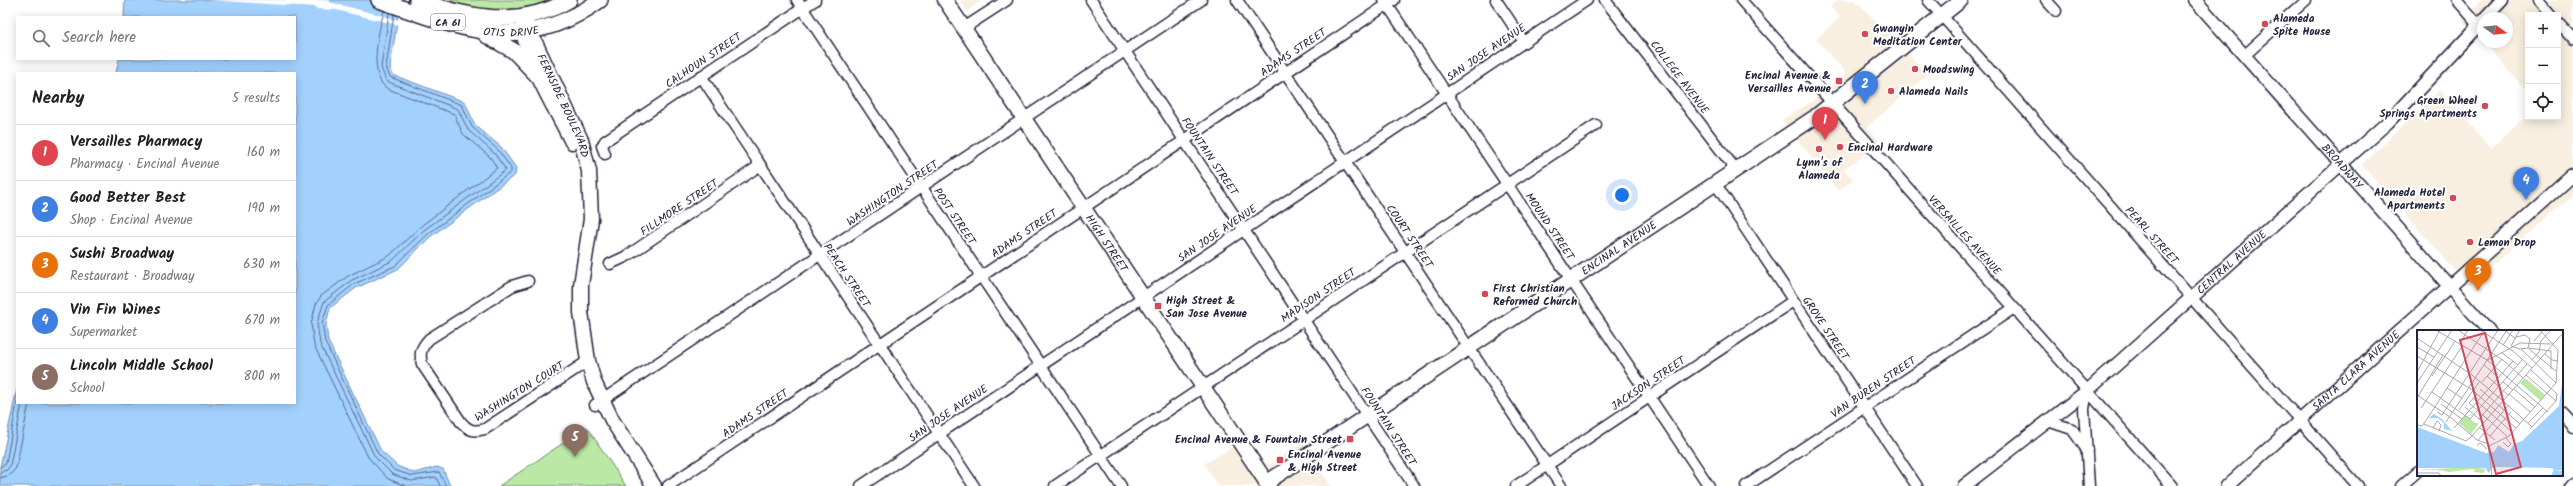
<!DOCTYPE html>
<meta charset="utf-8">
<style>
body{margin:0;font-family:Kalam,sans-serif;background:#f6f6f6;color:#202124}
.controls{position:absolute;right:12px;top:12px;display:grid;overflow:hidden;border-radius:0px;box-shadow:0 2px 10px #0003}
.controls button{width:36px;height:36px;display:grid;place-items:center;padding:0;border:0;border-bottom:1px solid #e0e0e0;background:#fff;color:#202124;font:20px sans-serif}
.compass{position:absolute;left:2477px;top:12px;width:36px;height:36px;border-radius:50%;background:#fff;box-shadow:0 2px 10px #0003;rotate:105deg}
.you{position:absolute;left:1622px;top:195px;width:14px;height:14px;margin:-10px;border:3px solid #fff;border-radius:50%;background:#1a73e8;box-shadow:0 0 0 6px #1a73e833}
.badge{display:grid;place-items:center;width:26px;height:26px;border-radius:50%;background:#7c3aed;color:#fff;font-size:13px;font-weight:700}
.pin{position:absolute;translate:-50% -33px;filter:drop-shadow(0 1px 2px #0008)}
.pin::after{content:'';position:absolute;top:21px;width:14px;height:12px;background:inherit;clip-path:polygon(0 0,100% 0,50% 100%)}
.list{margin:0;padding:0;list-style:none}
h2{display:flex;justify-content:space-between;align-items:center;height:52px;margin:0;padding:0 16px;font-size:17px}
h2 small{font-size:13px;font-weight:400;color:#757577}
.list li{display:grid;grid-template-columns:26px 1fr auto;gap:12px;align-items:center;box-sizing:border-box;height:56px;padding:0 16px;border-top:1px solid #e0e0e0}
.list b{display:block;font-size:15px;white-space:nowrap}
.list p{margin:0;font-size:13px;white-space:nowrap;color:#757577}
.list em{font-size:13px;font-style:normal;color:#757577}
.icon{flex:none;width:22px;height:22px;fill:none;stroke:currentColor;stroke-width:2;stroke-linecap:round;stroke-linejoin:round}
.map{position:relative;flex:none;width:2573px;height:486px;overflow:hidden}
.search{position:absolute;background:#fff;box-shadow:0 2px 10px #0003;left:16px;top:16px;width:280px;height:44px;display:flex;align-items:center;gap:10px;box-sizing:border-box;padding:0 14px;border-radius:0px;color:#757577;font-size:15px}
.panel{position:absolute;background:#fff;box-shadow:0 2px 10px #0003;left:16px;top:72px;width:280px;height:332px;border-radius:0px}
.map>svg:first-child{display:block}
.built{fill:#f8efe1}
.green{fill:#bbe8a5;stroke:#6e8570}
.water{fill:#a3d1fe;stroke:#6f8bb0}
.pier{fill:#fff}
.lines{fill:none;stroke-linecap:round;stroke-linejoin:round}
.shore{stroke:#566889;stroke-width:1}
.minor-casing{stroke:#22223b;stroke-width:13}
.tertiary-casing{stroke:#22223b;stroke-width:15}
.secondary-casing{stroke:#22223b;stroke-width:17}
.primary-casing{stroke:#22223b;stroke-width:18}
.minor{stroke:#fff;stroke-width:10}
.tertiary{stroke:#fff;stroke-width:12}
.secondary{stroke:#fff;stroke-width:14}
.primary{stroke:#fff;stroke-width:15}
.poi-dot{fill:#d1495b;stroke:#fff;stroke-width:1.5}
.labels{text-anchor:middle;stroke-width:4;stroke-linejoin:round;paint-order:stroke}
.shield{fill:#fff;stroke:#646476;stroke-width:1}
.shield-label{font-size:10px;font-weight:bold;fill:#22223b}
.poi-label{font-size:11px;font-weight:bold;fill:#22223b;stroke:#fff;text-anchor:start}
.street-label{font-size:11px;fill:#22223b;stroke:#fff}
.inset-road{fill:none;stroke:#a7a7b1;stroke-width:1}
.view{fill:#d1495b;fill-opacity:0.15;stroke:#d1495b;stroke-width:2}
.inset-edge{fill:none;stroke:#22223b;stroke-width:2}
</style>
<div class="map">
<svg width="2573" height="486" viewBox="0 0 2573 486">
<rect width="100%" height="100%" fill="#fff"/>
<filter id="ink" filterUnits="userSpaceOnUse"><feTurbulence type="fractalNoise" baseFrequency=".025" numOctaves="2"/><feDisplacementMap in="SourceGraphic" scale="8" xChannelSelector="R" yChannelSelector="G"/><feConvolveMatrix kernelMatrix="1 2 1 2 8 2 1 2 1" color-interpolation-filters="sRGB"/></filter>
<g filter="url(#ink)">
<path class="built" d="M960,0H983L967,11Z
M1838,0H1855L1928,74L1867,127L1881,143L1844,169L1853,180L1838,191L1782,120L1812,101L1846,73L1816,39L1840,17L1830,7Z
M2482,0H2573V194L2469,286L2362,165L2440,90L2491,148L2528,115V117H2558V15H2528V92L2483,42H2507V18H2483V42L2462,21Z
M1248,438L1266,464L1269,465L1303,443L1331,486H1218L1204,464Z"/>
<path class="green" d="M445,0H549C516,16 479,11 445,0Z
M587,427L626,486H499Z"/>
<path class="water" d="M125,0H402L398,16L390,67L393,75L465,102L475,125L501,147L516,168L515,175L430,237L398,269L356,288L330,308L326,324L328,341L381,451L397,466L414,473L437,467L443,469L450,486H0V467L17,389V403H295V73H116L119,59H295V17H124Z"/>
<path class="pier" d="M208,0H329V2L399,20L398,25L336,10L316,9V7Z"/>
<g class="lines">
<path class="shore" d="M384,11C379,30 367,77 388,89L454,114L463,134L490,157L497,168L421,226L389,256L348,276L321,296L316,304L311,324L314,345L368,457L388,479L406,486
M389,13L381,67L386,81L458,109L468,130L494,153L506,170L424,230L392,261L352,280L324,302L317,323L320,344L375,457L392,474L411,481L436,477L440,486
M394,14L386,67L390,77L462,105L472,127L498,150L511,168V172L428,234L395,266L354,284L328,305L322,323L325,342L378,454L394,470L412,476L439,472L446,486
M0,467L6,463L17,403
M0,472L7,470L10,466L22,403
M0,478L10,475L16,468L29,403"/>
<g class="minor-casing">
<path id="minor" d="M797,0L1121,486
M1091,0L1414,486
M1237,0L1561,486
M1384,0L1709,486
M1496,0L1524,42
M1605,0L1736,170
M1741,0L2172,486
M1928,0L2358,486
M2046,0L2056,11
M2457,0L2479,25
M2539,0L2552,15
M2558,22L2573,38
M964,28L1007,0
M2245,55L2306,0
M701,76L974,486
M605,154L602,146L605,141L815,0
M1715,183L1917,486
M610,264L627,256L759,166
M528,281L512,286L429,339C421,348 419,353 422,364L461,422C469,431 474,432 485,429L588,361
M2087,391L2084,409L2089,486
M595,405L1201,0
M2048,421L2072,429L2087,450
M668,486L1394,0
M861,486L1587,0
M1055,486L1596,125
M1516,486L1793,301
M1746,486L2014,308
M2401,486L2418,471
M2571,486L2573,484"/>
</g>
<g class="tertiary-casing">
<g id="tertiary">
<path id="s1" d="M2195,0L2489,331"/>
<path d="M2485,18L2502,0"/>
<path d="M2562,413L2573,425"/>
<path id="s2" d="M1964,486L2087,391L2388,122L2483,21"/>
<path id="s3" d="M2227,486L2573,175"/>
</g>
</g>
<g class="secondary-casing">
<g id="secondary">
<path id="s4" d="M945,0L1269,486"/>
<path d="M523,20C520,53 557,110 572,142"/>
<path id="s5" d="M525,21L581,140L589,171L591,219L581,285V312L588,361L594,382L612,420L654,486"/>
<path id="s6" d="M1266,483L1815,117L1961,0"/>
</g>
</g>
<g class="primary-casing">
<g id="primary">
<path id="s7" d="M379,0C459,28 523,57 600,0"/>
<path d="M417,0C469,18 519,29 569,0"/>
<path d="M486,35L514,51L538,76"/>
</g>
</g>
<use href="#minor" class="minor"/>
<use href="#tertiary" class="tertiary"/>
<use href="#secondary" class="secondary"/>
<use href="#primary" class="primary"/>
</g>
</g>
<g class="poi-dot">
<circle cx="2265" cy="24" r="4"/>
<circle cx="1865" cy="34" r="4"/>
<circle cx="1915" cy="69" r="4"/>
<rect x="1835" y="77" width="8" height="8" rx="2"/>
<circle cx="1891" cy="91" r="4"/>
<circle cx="2485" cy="106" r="4"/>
<circle cx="1840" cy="147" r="4"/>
<circle cx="1819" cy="149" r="4"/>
<circle cx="2453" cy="198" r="4"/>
<circle cx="2470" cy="242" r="4"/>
<circle cx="1485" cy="294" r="4"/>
<rect x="1154" y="302" width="8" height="8" rx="2"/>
<rect x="1346" y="435" width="8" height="8" rx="2"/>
<rect x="1276" y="456" width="8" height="8" rx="2"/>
</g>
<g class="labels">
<rect class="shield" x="431" y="14" width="34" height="16" rx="3"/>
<g class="shield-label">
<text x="448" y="26">CA 61</text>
</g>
<g class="poi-label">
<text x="2273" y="22">Alameda<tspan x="2273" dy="13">Spite House</tspan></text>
<text x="1873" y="32">Gwanyin<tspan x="1873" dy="13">Meditation Center</tspan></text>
<text x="1923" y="73">Moodswing</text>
<text x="1831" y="79" text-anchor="end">Encinal Avenue &amp;<tspan x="1831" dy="13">Versailles Avenue</tspan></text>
<text x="1899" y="95">Alameda Nails</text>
<text x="2477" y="104" text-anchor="end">Green Wheel<tspan x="2477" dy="13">Springs Apartments</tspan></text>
<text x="1848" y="151">Encinal Hardware</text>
<text x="1819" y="166" text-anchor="middle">Lynn's of<tspan x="1819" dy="13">Alameda</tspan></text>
<text x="2445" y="196" text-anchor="end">Alameda Hotel<tspan x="2445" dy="13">Apartments</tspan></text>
<text x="2478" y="246">Lemon Drop</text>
<text x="1493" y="292">First Christian<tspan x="1493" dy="13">Reformed Church</tspan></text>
<text x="1166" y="304">High Street &amp;<tspan x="1166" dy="13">San Jose Avenue</tspan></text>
<text x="1342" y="443" text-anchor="end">Encinal Avenue &amp; Fountain Street</text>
<text x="1288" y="458">Encinal Avenue<tspan x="1288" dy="13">&amp; High Street</tspan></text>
</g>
<g class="street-label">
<text dy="4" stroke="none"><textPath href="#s7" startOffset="137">OTIS DRIVE</textPath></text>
<text transform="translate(1293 52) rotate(-34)" y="4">ADAMS STREET</text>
<text transform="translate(1486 52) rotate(-34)" y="4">SAN JOSE AVENUE</text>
<text transform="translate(703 60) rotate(-34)" y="4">CALHOUN STREET</text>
<text transform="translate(1680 77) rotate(53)" y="4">COLLEGE AVENUE</text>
<text dy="4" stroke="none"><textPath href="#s5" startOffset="93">FERNSIDE BOULEVARD</textPath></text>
<text transform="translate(1210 156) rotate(56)" y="4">FOUNTAIN STREET</text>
<text dy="4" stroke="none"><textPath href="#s1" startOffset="222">BROADWAY</textPath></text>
<text transform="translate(892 193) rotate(-34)" y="4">WASHINGTON STREET</text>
<text transform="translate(679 207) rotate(-34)" y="4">FILLMORE STREET</text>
<text transform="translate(955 216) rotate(56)" y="4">POST STREET</text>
<text transform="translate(1550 226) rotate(56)" y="4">MOUND STREET</text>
<text transform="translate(1024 233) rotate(-34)" y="4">ADAMS STREET</text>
<text transform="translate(1217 233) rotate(-34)" y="4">SAN JOSE AVENUE</text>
<text transform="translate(1965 235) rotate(48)" y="4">VERSAILLES AVENUE</text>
<text transform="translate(2152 235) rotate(48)" y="4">PEARL STREET</text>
<text transform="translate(1410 236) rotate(56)" y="4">COURT STREET</text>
<text dy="4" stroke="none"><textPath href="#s4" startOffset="292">HIGH STREET</textPath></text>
<text dy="4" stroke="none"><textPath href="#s6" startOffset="424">ENCINAL AVENUE</textPath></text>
<text dy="4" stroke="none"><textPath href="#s2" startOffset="349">CENTRAL AVENUE</textPath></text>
<text transform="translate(847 275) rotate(56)" y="4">PEACH STREET</text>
<text transform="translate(1318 295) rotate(-34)" y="4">MADISON STREET</text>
<text transform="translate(1826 328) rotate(56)" y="4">GROVE STREET</text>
<text dy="4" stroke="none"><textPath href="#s3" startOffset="173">SANTA CLARA AVENUE</textPath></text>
<text transform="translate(1648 383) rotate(-34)" y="4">JACKSON STREET</text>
<text transform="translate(1873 387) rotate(-34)" y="4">VAN BUREN STREET</text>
<text transform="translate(519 391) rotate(-32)" y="4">WASHINGTON COURT</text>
<text transform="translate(755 413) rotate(-34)" y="4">ADAMS STREET</text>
<text transform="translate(948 413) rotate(-34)" y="4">SAN JOSE AVENUE</text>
<text transform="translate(1389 426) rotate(57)" y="4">FOUNTAIN STREET</text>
</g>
</g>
<g transform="translate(2417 330)">
<rect width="146" height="146" fill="#fff"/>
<path d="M108,48L128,65L123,70L103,53ZM48,85L58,93H62L54,104L42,93ZM55,137L68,139L67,143L57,142L58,140L56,139L32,142L23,140V142L22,140H0Z" fill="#bbe8a5"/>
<path d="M146,46V140H138L146,141V146H134L137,139L133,138L80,137L75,138L72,143L68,138H0V97L69,123L77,122L81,115L92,122L97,114L105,111L142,76ZM17,84L25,89L34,100L40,102L27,99V93L21,88H12Z" fill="#a3d1fe"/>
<path class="inset-road" d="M19,0L70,30L131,82M41,0L87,31L106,48M63,0L96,21L115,38M87,0L98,8L103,0M108,5L113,9L111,18L103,19L94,16L99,7ZM0,8L55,45L86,71M117,11L125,2M43,13L51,0M86,15L96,0M0,17L17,27M111,18L134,21V39M104,19L139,53M112,19L140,42M84,22L101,35M30,24L38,11M128,24L135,30L141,31M0,26L54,59L99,98M71,30L103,13L134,14M115,30L122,22L124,11L133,1M67,35L81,47M44,36L68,0M0,42L23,0M109,45L139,71M15,46L30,23M70,46L91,65M65,52L85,29M86,52L96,60M0,53L35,0M30,58L45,68M63,59L103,94M97,59L118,77M15,62L53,89L105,30M60,64L52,73L91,107M92,64L113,82M0,65L33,87L60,110L71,114L75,146M0,68L26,25M56,68L95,102M86,71L115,97M24,74L45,89M18,77L44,36M48,77L67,93M4,78L46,15M42,80L63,51M20,82L25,85L81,0M62,89L110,34M29,92L90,0M111,93L126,78M7,94L49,111L55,106M0,95L5,96L18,77M16,98L20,91L24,95L22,101M37,98L96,31M63,98L78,110M113,99L139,71L140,64L114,40M55,106L146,3M73,106L94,82M61,110L92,75M86,112L91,117L94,114L89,108M60,115L63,113L70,119M72,116L92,106L139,53L141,20L123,0M0,143H22L24,146"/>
<path class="view" d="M68,3L104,137L79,144L43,10Z"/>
<rect width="146" height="146" class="inset-edge"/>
</g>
</svg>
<div class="controls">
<button>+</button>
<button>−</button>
<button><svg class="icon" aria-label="locate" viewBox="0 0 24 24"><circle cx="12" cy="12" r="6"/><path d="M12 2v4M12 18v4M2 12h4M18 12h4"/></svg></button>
</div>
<svg class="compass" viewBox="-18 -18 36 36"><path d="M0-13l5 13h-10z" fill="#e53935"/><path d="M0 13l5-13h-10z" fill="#757577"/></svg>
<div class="you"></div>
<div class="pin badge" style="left:1825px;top:140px;background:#e0444e">1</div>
<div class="pin badge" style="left:1865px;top:104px;background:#3f7fe0">2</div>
<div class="pin badge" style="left:2478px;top:291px;background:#e8710a">3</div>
<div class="pin badge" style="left:2526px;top:200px;background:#3f7fe0">4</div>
<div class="pin badge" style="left:575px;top:457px;background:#8d6e63">5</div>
<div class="search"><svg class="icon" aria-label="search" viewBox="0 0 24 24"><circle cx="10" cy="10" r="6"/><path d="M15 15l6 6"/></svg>Search here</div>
<section class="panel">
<h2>Nearby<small>5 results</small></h2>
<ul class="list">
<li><span class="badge" style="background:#e0444e">1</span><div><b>Versailles Pharmacy</b><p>Pharmacy · Encinal Avenue</p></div><em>160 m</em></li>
<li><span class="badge" style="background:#3f7fe0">2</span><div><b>Good Better Best</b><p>Shop · Encinal Avenue</p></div><em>190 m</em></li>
<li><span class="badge" style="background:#e8710a">3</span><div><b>Sushi Broadway</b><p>Restaurant · Broadway</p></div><em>630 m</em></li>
<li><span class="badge" style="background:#3f7fe0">4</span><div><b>Vin Fin Wines</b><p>Supermarket</p></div><em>670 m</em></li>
<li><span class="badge" style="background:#8d6e63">5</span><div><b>Lincoln Middle School</b><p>School</p></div><em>800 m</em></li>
</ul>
</section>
</div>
